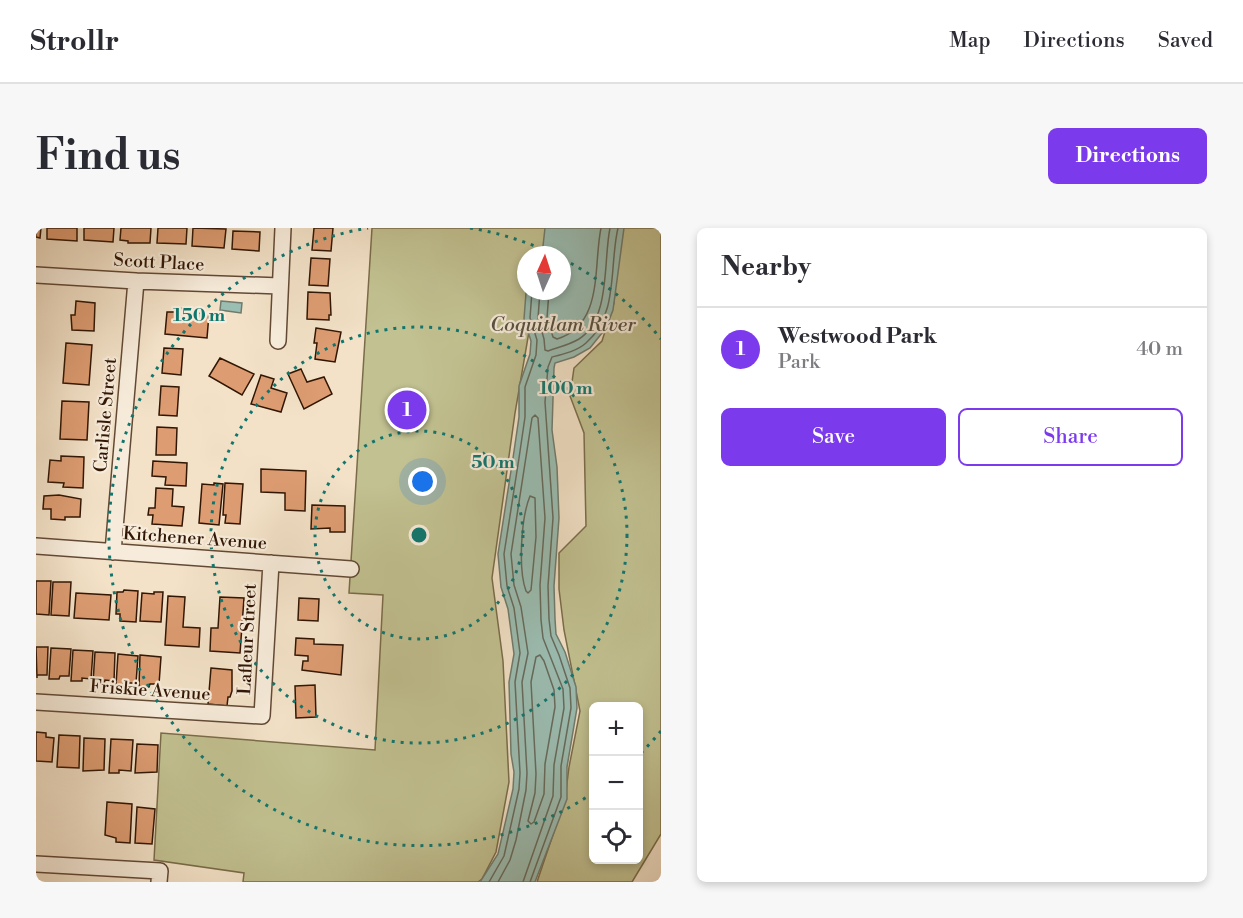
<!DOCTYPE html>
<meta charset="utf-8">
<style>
body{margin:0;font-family:"Libre Bodoni",serif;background:#f7f7f7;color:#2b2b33}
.controls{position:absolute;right:18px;bottom:18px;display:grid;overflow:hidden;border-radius:9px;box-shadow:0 3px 9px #0003}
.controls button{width:54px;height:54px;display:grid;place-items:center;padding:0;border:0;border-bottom:2px solid #e1e1e2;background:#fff;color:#2b2b33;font:30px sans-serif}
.compass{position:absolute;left:481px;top:18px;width:54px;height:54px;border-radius:50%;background:#fff;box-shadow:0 3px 9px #0003;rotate:3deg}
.you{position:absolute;left:387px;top:254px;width:21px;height:21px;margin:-15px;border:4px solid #fff;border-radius:50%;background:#1a73e8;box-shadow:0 0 0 9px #1a73e833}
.badge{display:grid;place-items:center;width:39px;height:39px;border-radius:50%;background:#7c3aed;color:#fff;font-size:20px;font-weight:700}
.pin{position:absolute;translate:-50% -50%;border:3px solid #fff;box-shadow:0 2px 6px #0006}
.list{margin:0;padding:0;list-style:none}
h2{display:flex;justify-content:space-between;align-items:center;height:78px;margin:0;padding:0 24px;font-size:26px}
h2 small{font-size:20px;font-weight:400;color:#7c7c81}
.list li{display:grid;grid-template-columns:39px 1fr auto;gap:18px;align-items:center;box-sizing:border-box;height:84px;padding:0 24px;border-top:2px solid #e1e1e2}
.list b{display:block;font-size:22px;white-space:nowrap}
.list p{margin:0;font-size:20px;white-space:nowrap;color:#7c7c81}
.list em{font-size:20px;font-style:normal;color:#7c7c81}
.actions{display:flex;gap:12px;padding:18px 24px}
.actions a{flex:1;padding:14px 0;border:2px solid #7c3aed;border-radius:9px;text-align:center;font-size:21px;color:#7c3aed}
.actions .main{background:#7c3aed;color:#fff}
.icon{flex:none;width:33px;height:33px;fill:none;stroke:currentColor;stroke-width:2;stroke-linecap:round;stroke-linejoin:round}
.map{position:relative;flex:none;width:625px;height:654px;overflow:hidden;border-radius:9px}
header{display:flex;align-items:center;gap:36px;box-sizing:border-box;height:84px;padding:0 30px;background:#fff;border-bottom:2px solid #e1e1e2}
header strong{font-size:28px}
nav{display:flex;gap:33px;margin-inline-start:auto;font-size:21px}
.intro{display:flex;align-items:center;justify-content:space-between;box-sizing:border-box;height:144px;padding:0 36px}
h1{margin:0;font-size:42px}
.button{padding:15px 27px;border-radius:9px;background:#7c3aed;color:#fff;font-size:21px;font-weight:700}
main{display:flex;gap:36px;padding:0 36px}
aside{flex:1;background:#fff;border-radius:9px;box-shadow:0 3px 9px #0003}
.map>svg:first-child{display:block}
.green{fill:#c2c191;stroke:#7a6c4a;stroke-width:1.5;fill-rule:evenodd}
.water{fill:#9bbeb3;stroke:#717b6d;stroke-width:1.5}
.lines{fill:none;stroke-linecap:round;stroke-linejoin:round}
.shore{stroke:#666a5c;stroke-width:1.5}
.building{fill:#dd9c72;stroke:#311604;stroke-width:1.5}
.street-casing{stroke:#624935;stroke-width:18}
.street{stroke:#f7ecdb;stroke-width:15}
.ring{fill:none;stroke:#0f766e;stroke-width:3;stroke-dasharray:3 6}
.labels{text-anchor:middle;stroke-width:4.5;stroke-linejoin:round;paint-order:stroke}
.street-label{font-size:18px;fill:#311604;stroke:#f7ecdb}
.water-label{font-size:20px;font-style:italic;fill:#565141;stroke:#f7ecdb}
.centre{fill:#0f766e;stroke:#f7ecdb;stroke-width:3}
.ring-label{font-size:18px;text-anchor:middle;font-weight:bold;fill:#0f766e;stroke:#f7ecdb;stroke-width:4.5;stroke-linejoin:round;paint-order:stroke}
</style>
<header>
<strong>Strollr</strong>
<nav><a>Map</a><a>Directions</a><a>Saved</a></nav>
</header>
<div class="intro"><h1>Find us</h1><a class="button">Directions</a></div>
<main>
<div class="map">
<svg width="625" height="654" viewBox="0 0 625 654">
<rect width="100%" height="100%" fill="#f3e2c8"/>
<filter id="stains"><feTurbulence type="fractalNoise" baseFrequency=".00333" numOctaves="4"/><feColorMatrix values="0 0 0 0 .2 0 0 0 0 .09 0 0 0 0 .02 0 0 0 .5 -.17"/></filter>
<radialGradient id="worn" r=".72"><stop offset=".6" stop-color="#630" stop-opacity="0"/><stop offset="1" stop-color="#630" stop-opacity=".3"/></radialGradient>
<path class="green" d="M336,0H511L506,27H490V63H500L479,185L456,350L467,433L473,554L460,624L446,651L442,654H207L208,645L118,632L125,505L339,522L347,367L313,365Z
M584,0H625V606L596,654H501L529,571L533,539L544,483L528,402L523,361V325L550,298L548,205L534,168L538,140L566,113L578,75ZM558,478H602V632H558Z"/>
<path class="water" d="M509,0H588L577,82L570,100L554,120L538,129L519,135L518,140L516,202L521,239L523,290L518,358L519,391L520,406L529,424L540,459L541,480L531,539V571L499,654H444L462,626L477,561L478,544L475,526L473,454L478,426L472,381L465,359L462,326L477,230L483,189V158L494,126L495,113L488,91L490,65L491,63H526V27H506Z
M185,73L206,75L205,85L184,82Z"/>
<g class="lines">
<path class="shore" d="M504,63L502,90L508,111L509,122L512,123C523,119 533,117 543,111C575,90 567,33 574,0
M513,63L511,90L517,109L521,111C568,97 557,38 565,0
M494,268L499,270L500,309L495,362L492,365L490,363C482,341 485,290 494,268Z
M504,427L508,433L518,462L519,479L509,536L508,566L498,594L495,596L492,593L499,565L500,546L495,454L500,429Z
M453,654L468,628L483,561L484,545L479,454L484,425L478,380L471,358L468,326L483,230L489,189V159L500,127L501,112L494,90L496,63
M462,654L474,632L480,612L490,562L491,545L486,454L492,425L485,379L478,357L475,326L496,190L499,187L502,190L509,290L504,357L505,392L507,410L527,461L528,480L518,537L517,568L487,654
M494,654L525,569V538L535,480L534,460L523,427L515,408L513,391L512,358L517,290L509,174L512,139L516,129C528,126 541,123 550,115C583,87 573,37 582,0"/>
</g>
<path class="building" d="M0,0H5L4,10L0,9Z
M11,0H41V13L11,11Z
M48,0H78L77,14L48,12Z
M85,0H115L114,15H92V13L84,12Z
M122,0H151L150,16L121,15Z
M157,0L190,1L188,20L156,18Z
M278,0H297L295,23L276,22Z
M197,3L224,4L223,23L196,21Z
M275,30L294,31L292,58L273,57Z
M272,64L294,65L295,87H293V92L271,91Z
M40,73L59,75L58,103L36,102L35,87H39Z
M142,80L162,82V85L173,86L171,110L129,106L131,84H142Z
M280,100L305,104L299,134L279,131L281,115H278Z
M30,115L56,117L53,157L27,155Z
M128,120L147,121L145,147L126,145Z
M184,130L218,146L206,167L173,148Z
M265,141L271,154L288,149L296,166L268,181L252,146Z
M225,147L238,151L235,160L251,165L245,184L215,176Z
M125,158L143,159L141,188L123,187Z
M26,173L53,174L51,212L24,211Z
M121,199L141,200L140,227H120Z
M25,228L48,229L47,260L27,259L28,255L12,254L14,232L25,233Z
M117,233L151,235L150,258L129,257L130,249L116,248Z
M225,241L270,243L269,283L249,282V265L225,264Z
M178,255L187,256L183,297L163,295L166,256L178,257Z
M189,255L207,256L204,296L189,295L190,287H187Z
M120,260L137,261L136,278L148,279L146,298L116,296L117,287H112L113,280H119Z
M23,267L45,271L44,289H29V292L15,291V281H7L8,268Z
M276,277L309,278V304H294V300L275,301Z
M0,353H15L13,387L0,386Z
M17,354H35L33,388L15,387Z
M88,362L102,363L100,394L84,393V386H80L81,364H87Z
M118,364H127L125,394L104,393L106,365L118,366Z
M40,365L75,367L73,392L38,390Z
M132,368L149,369L147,399L164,400L163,419L129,417Z
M184,369L208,370L204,425L174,423L175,400H182Z
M263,370L283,371L282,393L262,392Z
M260,410L278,411V416L307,417L305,447L266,442L267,433H272V428L259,427Z
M0,419H12L11,447H1V450Z
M15,420L35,421L33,448H24L23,451H13Z
M37,422L57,423L55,451L46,450V453H35Z
M59,424L79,425L78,453L69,452L68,456L57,455Z
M82,426L102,428L100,455H91V458L80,457Z
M104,427L125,429L123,456H114L113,459L103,458Z
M175,440L196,442V463L194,469H192L191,478L172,476Z
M279,457L280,489L260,490L259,458Z
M0,504L10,505V509L18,510L16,534L0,533Z
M23,507L44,508L43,540L21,539Z
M48,510L69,511L68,542L47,543Z
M75,511L97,512L95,543L83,542V545H73Z
M101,516L122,517L121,544L99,545Z
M71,574L96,576L94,615L80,614V610L69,607Z
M101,579L119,581L116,616L99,615Z"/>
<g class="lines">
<g class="street-casing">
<path id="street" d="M0,47L100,53L244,58
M242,113L247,0
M0,318L315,341
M77,324L100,53
M0,474L226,488L235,335
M0,636L124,643L123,654"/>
</g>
<use href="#street" class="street"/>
</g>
<g class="ring">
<circle cx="383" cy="307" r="104"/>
<circle cx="383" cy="307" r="208"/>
<path d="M625 503A311 311 0 0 1 603 527M557 565A311 311 0 1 1 332 0M434 0A311 311 0 0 1 517 26M527 31A311 311 0 0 1 625 111"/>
</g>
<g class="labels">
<g class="street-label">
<text transform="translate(123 34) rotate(3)" y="6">Scott Place</text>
<text transform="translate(69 187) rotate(-85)" y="6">Carlisle Street</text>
<text transform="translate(159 310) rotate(4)" y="6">Kitchener Avenue</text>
<text transform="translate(211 411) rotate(-87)" y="6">Lafleur Street</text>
<text transform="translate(114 462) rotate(4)" y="6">Friskie Avenue</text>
</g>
<g class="water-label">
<text x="527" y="103">Coquitlam River</text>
</g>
</g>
<circle cx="383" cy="307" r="9" class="centre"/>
<g class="ring-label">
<text x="163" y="93">150 m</text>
<text x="530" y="166">100 m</text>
<text x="457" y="240">50 m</text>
</g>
<rect width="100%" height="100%" filter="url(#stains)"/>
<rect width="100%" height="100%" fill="url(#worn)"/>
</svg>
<div class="controls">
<button>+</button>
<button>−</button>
<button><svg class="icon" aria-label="locate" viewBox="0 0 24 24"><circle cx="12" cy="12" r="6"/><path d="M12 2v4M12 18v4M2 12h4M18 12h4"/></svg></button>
</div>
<svg class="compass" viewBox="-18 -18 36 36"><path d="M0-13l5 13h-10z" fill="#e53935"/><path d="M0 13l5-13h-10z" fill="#7c7c81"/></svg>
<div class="you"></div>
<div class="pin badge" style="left:371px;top:182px">1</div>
</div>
<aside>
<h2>Nearby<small></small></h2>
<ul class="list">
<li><span class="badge">1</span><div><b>Westwood Park</b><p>Park</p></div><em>40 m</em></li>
</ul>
<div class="actions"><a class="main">Save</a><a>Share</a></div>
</aside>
</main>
